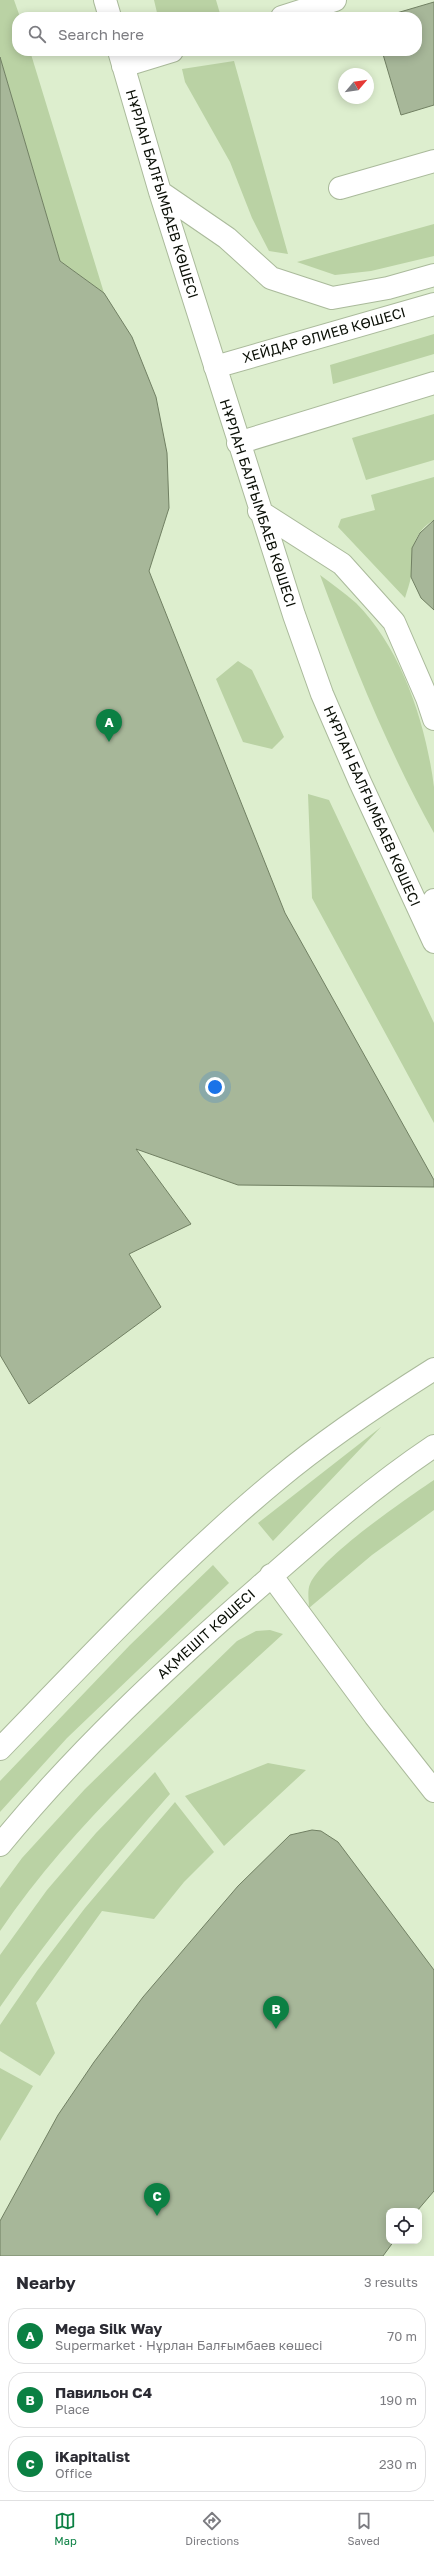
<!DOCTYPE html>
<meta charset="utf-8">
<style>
body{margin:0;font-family:"Golos Text",sans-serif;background:#f7f7f7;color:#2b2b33}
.controls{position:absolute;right:12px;bottom:12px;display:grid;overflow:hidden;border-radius:8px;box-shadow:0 2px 10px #0003}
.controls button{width:36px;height:36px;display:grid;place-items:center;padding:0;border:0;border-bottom:1px solid #e1e1e2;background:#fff;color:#2b2b33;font:20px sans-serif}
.compass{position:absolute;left:338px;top:68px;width:36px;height:36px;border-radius:50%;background:#fff;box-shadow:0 2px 10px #0003;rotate:61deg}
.you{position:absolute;left:215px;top:1087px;width:14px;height:14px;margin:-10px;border:3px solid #fff;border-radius:50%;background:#1a73e8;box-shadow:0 0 0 6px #1a73e833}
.badge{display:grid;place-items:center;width:26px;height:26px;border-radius:50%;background:#0b8043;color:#fff;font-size:13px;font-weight:700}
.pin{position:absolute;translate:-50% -33px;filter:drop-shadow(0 1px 2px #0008)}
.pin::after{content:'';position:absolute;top:21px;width:14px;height:12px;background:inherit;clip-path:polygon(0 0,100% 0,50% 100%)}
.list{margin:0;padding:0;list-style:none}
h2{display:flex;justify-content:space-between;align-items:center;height:52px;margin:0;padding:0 16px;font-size:17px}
h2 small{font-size:13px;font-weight:400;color:#7c7c81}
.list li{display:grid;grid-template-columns:26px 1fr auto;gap:12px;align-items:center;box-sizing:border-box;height:56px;margin:0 8px 8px;padding:0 8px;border:1px solid #e1e1e2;border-radius:16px}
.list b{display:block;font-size:15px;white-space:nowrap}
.list p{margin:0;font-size:13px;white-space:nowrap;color:#7c7c81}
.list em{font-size:13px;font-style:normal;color:#7c7c81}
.icon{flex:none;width:22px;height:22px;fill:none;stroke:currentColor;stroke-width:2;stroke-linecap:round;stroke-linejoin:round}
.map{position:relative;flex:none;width:434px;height:2256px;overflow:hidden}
.search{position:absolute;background:#fff;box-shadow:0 2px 10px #0003;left:12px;right:12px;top:12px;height:44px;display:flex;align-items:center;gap:10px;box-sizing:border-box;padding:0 14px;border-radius:16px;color:#7c7c81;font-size:15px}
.sheet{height:244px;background:#fff}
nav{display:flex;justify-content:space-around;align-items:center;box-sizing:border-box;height:56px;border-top:1px solid #e1e1e2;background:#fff;font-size:11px;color:#7c7c81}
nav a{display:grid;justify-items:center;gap:2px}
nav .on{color:#0b8043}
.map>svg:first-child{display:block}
.green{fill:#bad2a4}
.building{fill:#a7b799;stroke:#718063}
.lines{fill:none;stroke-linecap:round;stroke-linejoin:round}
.minor-casing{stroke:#aaba9b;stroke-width:24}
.minor{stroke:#fff;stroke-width:22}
.labels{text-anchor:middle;stroke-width:3;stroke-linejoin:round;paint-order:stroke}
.street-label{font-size:14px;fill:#090e05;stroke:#fff}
</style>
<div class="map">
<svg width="434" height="2256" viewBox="0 0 434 2256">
<rect width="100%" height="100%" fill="#ddeece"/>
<path class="green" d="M0,0H14L20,17H17V51H30L104,293L60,261L0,57Z
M154,0H216L221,17H158Z
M234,61L288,254L269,251L252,218L230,162L185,82L182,69Z
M434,224V256L371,271L335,275L297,262Z
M434,334V354L333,384L330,365Z
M434,414V460L366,480L352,438Z
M434,477V520C411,533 412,554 411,576C410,583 407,591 405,598L338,527L341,519L375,510L371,495Z
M320,575C332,584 345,593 356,603C402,649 426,724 434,787C434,802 434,818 434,833C388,750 353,663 320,575Z
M238,661L252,670L284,737L272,749L243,742L216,679Z
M308,794L329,800L434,1023V1123L312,898Z
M381,1427L273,1541L258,1523Z
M434,1480V1510L372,1555L309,1608C309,1601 307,1591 310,1584C322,1556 406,1499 434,1480Z
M213,1565L229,1583L67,1738L0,1812V1781L130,1645Z
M270,1630L283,1634C185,1724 74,1821 0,1931V1888L22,1858L85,1789L237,1641L256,1631Z
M268,1763L306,1770L224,1846L185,1796Z
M155,1772L170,1794C110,1862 52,1932 0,2007V1955L47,1890L96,1833Z
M175,1802L214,1852L184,1882L154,1919L102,1911L36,2003L55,2053L40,2076L0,2051V2025L37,1971L85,1908Z
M0,2068L33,2086L0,2141Z"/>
<path class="building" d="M434,2V105L401,115L382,51H417V17H383Z
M0,57L60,261L104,293L132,337L156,397L167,453L169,508L149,571L285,913L434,1180V1187L238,1185L136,1149L191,1224L129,1254L161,1307L29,1404L0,1355Z
M434,520V610L421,598L411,577L412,548L420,533Z
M312,1830L321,1831L338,1842L434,1970V2191L417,2211H389V2241H394L383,2256H0V2221L58,2115L94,2062L143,1997L238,1886L290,1835Z"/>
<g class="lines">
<g class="minor-casing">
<path id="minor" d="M105,0L110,17
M282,17L335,0
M119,51L160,192L294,615L322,694L360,782L434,942
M123,66L172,51
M340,188L434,161
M160,192L227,238L271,278L332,298L388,288L434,275
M215,367L434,304
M238,443L434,383
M259,511L342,564L394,622L427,698L434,719
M424,920L434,900
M271,1575L375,1716L434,1791
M0,1749C89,1657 180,1560 278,1479C327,1438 380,1403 434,1369
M0,1845C77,1751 166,1668 258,1588C315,1538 371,1488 434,1446"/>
</g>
<use href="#minor" class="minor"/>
</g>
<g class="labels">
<g class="street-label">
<text transform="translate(162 194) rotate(73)" y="5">НҰРЛАН БАЛҒЫМБАЕВ КӨШЕСІ</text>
<text transform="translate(324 335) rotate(-16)" y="5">ХЕЙДАР ӘЛИЕВ КӨШЕСІ</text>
<text transform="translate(258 503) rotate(72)" y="5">НҰРЛАН БАЛҒЫМБАЕВ КӨШЕСІ</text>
<text transform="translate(372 806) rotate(66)" y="5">НҰРЛАН БАЛҒЫМБАЕВ КӨШЕСІ</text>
<text transform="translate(206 1634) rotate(-42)" y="5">АҚМЕШІТ КӨШЕСІ</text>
</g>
</g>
</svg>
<div class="controls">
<button><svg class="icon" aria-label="locate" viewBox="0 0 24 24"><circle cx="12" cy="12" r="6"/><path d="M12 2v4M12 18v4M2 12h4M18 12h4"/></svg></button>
</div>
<svg class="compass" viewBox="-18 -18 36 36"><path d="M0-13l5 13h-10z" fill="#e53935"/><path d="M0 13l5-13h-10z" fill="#7c7c81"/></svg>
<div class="you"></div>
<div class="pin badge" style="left:109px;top:742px">A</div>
<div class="pin badge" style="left:276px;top:2029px">B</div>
<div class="pin badge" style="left:157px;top:2216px">C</div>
<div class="search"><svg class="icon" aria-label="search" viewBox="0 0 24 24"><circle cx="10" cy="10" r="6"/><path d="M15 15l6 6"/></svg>Search here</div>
</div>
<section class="sheet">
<h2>Nearby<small>3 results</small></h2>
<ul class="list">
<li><span class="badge">A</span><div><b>Mega Silk Way</b><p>Supermarket · Нұрлан Балғымбаев көшесі</p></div><em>70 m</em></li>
<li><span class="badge">B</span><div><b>Павильон С4</b><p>Place</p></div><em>190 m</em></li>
<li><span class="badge">C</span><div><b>iKapitalist</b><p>Office</p></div><em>230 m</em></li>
</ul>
</section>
<nav>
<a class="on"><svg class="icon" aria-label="map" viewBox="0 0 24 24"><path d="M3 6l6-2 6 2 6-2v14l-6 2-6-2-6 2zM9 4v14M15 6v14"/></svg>Map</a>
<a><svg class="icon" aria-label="directions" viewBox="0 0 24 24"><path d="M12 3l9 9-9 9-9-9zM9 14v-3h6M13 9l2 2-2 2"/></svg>Directions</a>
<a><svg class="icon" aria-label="saved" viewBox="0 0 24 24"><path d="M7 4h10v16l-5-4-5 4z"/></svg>Saved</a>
</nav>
